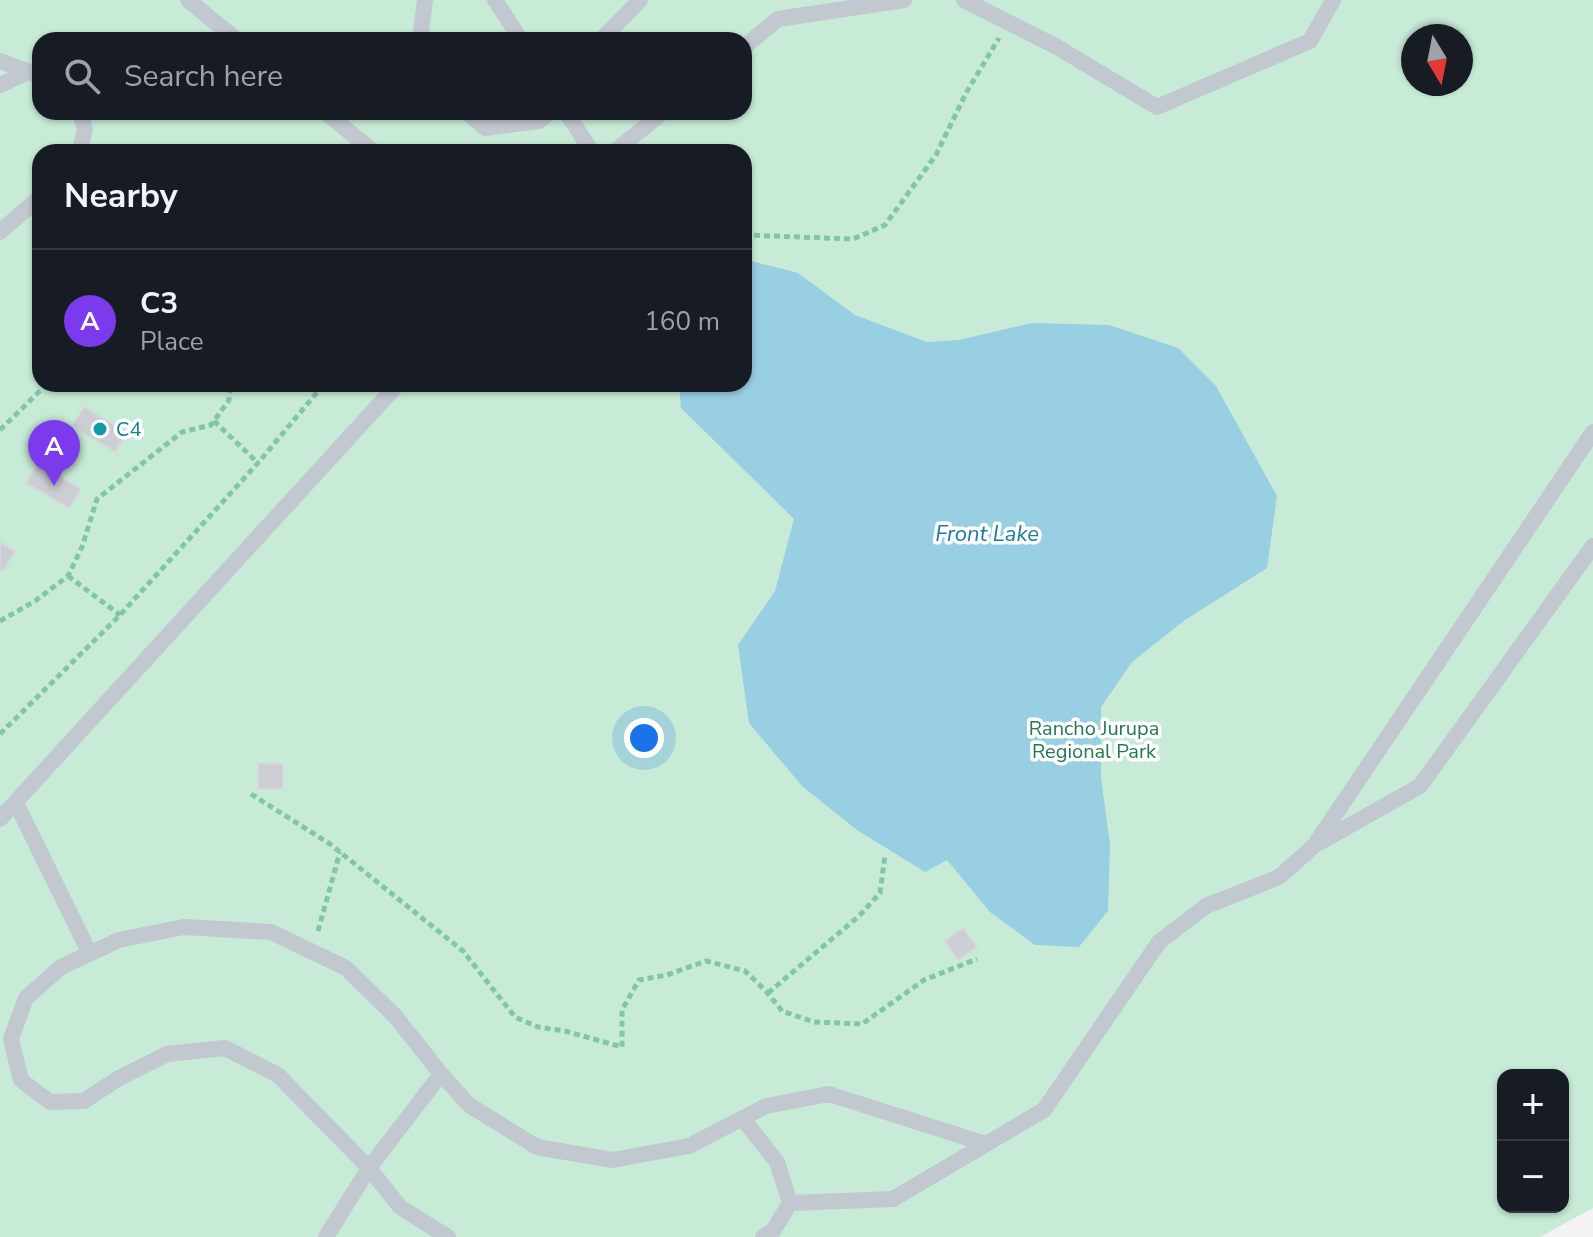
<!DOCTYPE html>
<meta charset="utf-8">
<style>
body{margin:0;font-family:"Nunito Sans",sans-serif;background:#242831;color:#f1f3f6}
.controls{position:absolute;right:24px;bottom:24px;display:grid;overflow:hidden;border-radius:16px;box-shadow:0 2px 6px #0004}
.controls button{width:72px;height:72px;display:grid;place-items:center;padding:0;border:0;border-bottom:2px solid #363941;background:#171b24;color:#f1f3f6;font:40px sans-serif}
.compass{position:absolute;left:1401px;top:24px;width:72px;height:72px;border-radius:50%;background:#171b24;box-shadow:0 2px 6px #0004;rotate:170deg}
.you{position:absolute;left:644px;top:738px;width:28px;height:28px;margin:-20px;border:6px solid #fff;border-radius:50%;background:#1a73e8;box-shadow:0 0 0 12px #1a73e833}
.badge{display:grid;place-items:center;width:52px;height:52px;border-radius:50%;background:#7c3aed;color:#fff;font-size:26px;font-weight:700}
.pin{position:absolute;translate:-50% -66px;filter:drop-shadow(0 2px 4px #0008)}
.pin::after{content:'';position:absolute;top:42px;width:28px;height:24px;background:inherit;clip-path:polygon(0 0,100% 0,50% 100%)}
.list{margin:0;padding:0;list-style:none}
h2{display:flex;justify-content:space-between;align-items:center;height:104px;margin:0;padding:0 32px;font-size:34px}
h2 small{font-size:26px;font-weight:400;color:#9ea1a6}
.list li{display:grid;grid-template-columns:52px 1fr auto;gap:24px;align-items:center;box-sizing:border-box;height:144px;padding:0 32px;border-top:2px solid #363941}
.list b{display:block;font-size:30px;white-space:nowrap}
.list p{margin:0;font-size:26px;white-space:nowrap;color:#9ea1a6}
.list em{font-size:26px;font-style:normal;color:#9ea1a6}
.icon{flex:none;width:44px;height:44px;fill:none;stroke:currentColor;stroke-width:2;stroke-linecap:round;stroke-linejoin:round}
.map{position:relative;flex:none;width:1593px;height:1237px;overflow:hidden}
.search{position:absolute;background:#171b24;box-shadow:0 2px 6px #0004;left:32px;top:32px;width:720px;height:88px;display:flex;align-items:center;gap:20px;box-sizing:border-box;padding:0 28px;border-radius:24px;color:#9ea1a6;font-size:30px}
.panel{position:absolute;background:#171b24;box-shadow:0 2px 6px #0004;left:32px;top:144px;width:720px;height:248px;border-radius:24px}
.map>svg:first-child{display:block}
.green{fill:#c7ebd7;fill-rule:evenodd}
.water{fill:#99cfe3}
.building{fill:#cdced4;stroke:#d7d8dc;stroke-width:2}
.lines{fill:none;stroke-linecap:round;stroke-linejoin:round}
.path{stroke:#82c6a9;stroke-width:5;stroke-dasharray:6 4;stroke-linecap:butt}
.lane{stroke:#c2c8cf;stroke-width:16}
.culture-dot{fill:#0f9aa8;stroke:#fff;stroke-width:3}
.labels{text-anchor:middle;stroke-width:7;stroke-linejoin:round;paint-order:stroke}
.culture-label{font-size:20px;fill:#0d838f;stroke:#fff;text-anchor:start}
.park-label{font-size:20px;fill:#237853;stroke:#fff}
.water-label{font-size:22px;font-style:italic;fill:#1d7b9f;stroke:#fff}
</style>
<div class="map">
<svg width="1593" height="1237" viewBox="0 0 1593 1237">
<rect width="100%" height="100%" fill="#f4f2f2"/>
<path class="green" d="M0,0H1593V1208L1540,1237H0ZM1413,36H1461V84H1413ZM40,40H744V112H40ZM40,152H744V384H40ZM1503,1075H1563V1207H1503Z"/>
<path class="water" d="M751,261L798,273L855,315L927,342L959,340L1032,323L1109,325L1178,348L1216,386L1277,496L1267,568L1185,620L1132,662L1101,707V777L1110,845L1108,911L1079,947L1035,945L990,912L947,860L925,872L857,830L802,786L749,723L738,645L775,591L794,519L681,408L679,384H744V263Z"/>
<path class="building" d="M84,407L127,432L115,452L72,426Z
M38,463L81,489L69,508L26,483Z
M0,542L15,551L3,571L0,569Z
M258,763L283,764V789H258Z
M963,928L977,947L958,960L945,941Z"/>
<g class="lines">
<path class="path" d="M744,235L853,239L885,225L936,155L966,93L999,38
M214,421L258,463
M0,430L47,384
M68,576L120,615
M0,621L35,601L68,576L82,547L97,499L182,432L211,425L229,400L231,384
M0,734L120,615L258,463L324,384
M251,794L330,844L463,951L515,1017L538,1027L565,1031L622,1047V1010L639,980L667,975L706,961L745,971L766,991L782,1011L814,1022L862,1024L924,980L977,959
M318,931L340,852
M768,993L859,916L880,893L885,855"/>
<path class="lane" d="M188,0L237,40
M495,0L521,40
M964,0L1057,47L1157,107L1310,41L1333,0
M420,40L425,0
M601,40L640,0
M744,47L778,19L904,0
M0,61L40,76
M0,85L26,73
M325,112L374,152
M467,112L485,128L539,121L551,112
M566,112L592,152
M79,152L85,130L80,112
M614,152L663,112
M0,232L40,197
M16,803L89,952
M0,819L398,384
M1318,840L1593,432
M742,1118L777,1162L790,1203L773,1231L763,1237
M790,1203L893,1199L1044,1110L1159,942L1206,906L1279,877L1315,845L1420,786L1593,546
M326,1237L369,1168L441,1074
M448,1237L400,1207L369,1168L278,1075L225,1048L167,1054L119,1078L84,1101L50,1102L21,1080L11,1039L26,998L61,967L119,940L184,927L271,932L346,968L395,1016L441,1074L469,1105L537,1147L612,1160L689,1146L766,1106L829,1094L986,1144"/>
</g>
<circle class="culture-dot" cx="100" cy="429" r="8"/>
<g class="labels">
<g class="culture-label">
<text x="116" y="436">C4</text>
</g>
<g class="park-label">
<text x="1094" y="735">Rancho Jurupa<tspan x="1094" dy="23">Regional Park</tspan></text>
</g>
<g class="water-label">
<text x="987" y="541">Front Lake</text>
</g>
</g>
</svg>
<div class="controls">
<button>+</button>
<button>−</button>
</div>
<svg class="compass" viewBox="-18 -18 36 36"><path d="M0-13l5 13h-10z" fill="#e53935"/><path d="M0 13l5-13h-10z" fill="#9ea1a6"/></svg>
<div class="you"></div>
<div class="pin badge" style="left:54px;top:486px">A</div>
<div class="search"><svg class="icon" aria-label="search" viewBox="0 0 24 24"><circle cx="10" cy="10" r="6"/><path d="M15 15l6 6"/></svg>Search here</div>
<section class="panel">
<h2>Nearby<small></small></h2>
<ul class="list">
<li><span class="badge">A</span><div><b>C3</b><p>Place</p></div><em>160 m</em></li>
</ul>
</section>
</div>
